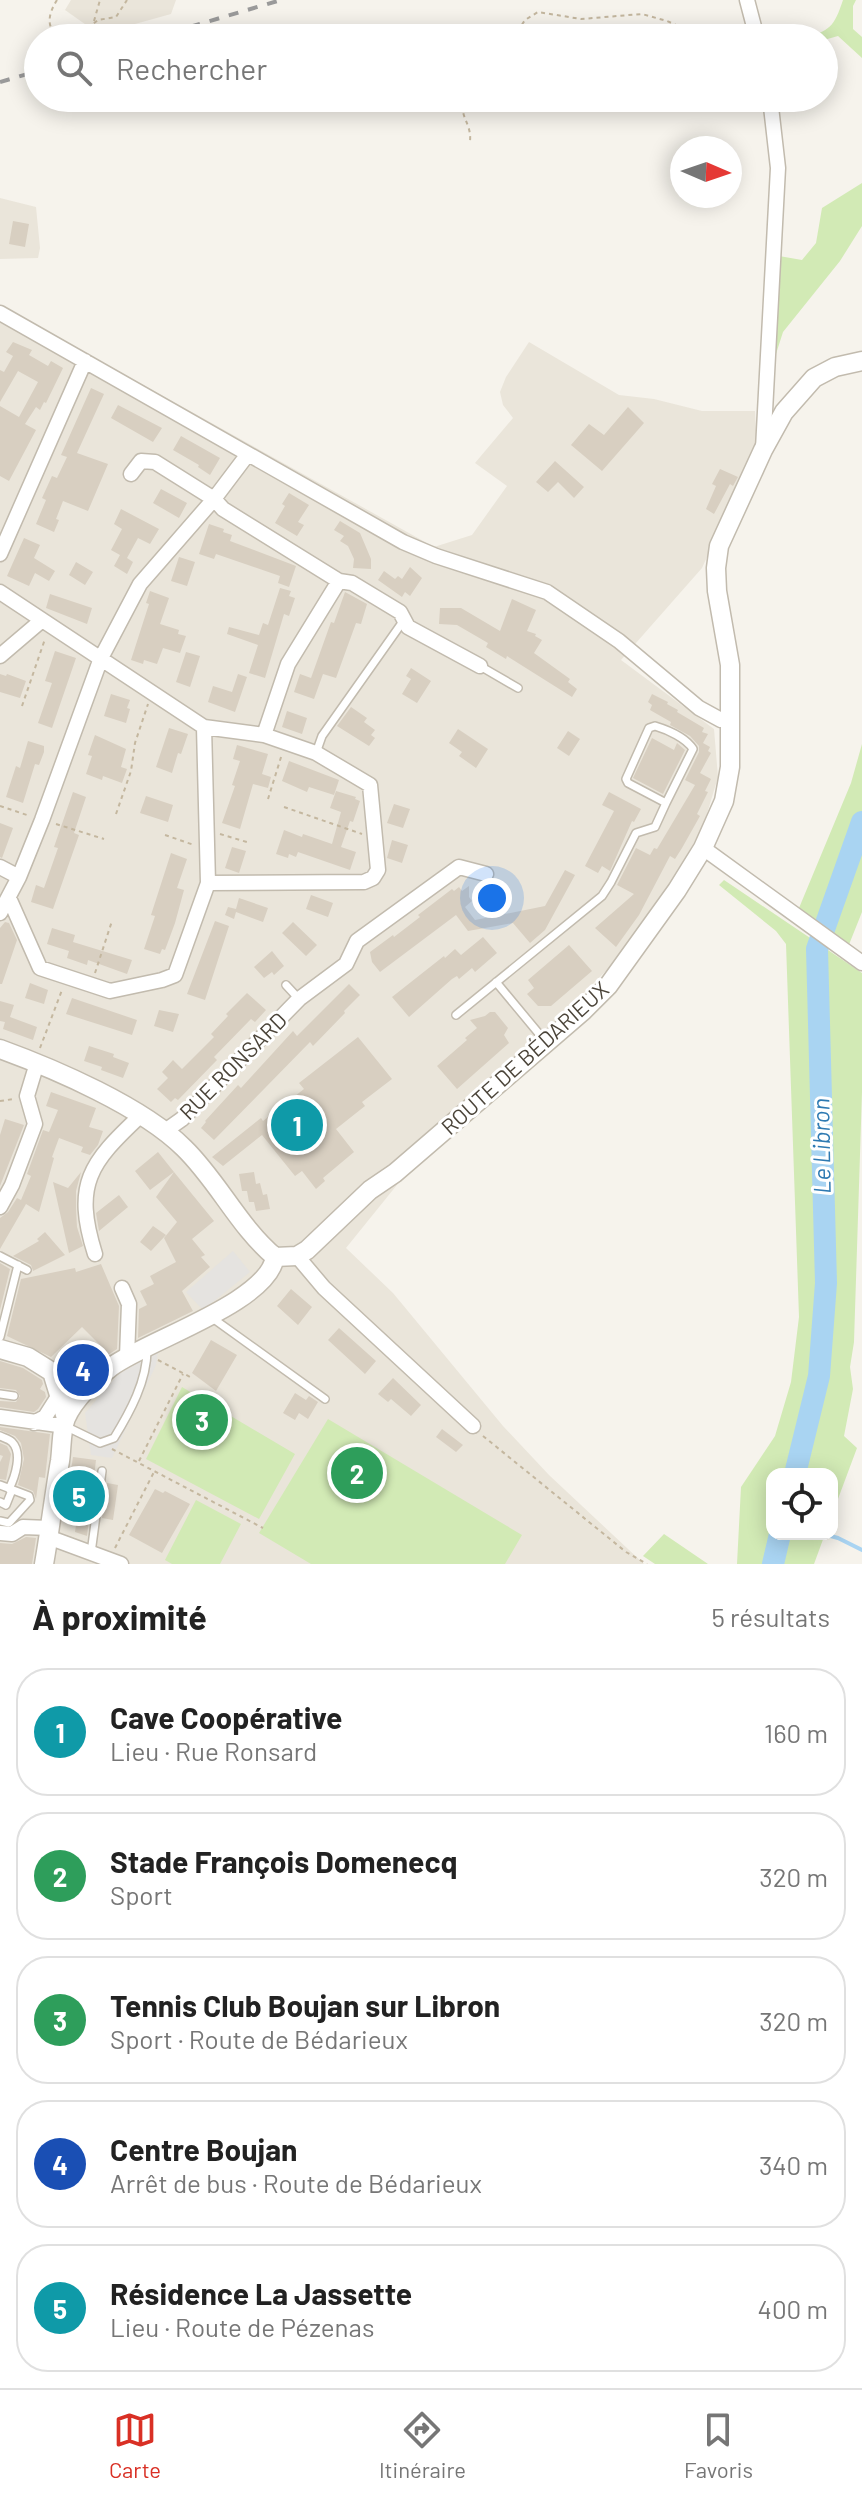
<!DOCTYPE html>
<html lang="fr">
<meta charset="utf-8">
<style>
body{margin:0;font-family:Barlow,sans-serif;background:#f2f2f2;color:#222}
.controls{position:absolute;right:24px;bottom:24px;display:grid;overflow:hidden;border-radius:16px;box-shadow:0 4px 20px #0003}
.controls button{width:72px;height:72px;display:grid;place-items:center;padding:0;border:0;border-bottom:2px solid #e0e0e0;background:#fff;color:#222;font:40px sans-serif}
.compass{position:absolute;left:670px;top:136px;width:72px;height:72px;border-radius:50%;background:#fff;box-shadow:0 4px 20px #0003;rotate:92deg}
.you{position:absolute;left:492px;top:898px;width:28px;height:28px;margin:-20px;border:6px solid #fff;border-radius:50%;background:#1a73e8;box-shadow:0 0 0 12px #1a73e833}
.badge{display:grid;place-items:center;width:52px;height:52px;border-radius:50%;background:#d93025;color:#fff;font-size:26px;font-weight:700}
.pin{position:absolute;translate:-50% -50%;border:4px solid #fff;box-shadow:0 2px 8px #0006}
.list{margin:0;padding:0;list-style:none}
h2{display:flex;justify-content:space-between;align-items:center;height:104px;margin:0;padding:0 32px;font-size:34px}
h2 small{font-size:26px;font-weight:400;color:#767676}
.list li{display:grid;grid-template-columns:52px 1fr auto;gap:24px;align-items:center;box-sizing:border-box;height:128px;margin:0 16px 16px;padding:0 16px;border:2px solid #e0e0e0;border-radius:32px}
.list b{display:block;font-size:30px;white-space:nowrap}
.list p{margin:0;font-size:26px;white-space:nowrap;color:#767676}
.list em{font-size:26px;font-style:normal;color:#767676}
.icon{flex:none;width:44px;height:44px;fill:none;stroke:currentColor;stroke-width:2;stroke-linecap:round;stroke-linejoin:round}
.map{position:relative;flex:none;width:862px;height:1564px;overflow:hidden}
.search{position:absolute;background:#fff;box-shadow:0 4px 20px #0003;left:24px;right:24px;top:24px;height:88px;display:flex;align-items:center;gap:20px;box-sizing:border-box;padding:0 28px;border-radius:44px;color:#767676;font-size:30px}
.sheet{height:824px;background:#fff}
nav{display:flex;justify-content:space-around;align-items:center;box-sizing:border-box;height:112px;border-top:2px solid #e0e0e0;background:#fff;font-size:22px;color:#767676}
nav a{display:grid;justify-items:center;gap:4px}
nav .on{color:#d93025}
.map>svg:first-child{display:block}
.residential{fill:#eae5da}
.green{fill:#d2eab5}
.parking{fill:#e5e3e0}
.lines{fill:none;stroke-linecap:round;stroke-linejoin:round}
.stream{stroke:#a9d4f2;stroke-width:4}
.river{stroke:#a9d4f2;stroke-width:22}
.building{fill:#d8cfc1}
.service-casing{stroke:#c2bbae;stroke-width:10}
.minor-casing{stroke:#c2bbae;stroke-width:17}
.tertiary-casing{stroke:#c2bbae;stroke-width:21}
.path{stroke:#c4b79f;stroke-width:2;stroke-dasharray:4 4;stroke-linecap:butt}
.service{stroke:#fff;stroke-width:7}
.minor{stroke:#fff;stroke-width:14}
.tertiary{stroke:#fff;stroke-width:18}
.rail{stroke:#9a9a9a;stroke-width:4;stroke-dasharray:10 10;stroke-linecap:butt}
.labels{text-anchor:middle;stroke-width:6;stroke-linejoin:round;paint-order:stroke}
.street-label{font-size:22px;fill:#4b4439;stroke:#fff}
.water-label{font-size:24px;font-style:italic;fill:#2e7ab2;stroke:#fff}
</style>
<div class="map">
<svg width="862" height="1564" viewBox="0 0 862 1564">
<rect width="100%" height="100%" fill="#f6f3ec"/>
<path class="residential" d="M71,0H176L171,14L99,34L65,10Z
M0,198L36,207L40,248L38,258L0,259Z
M0,305L434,547L472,535L507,486L475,463L513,418L503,405L500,392L506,377L529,342L619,395L654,399L702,411H755L757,454L746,471L702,568L621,660L714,729L718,777L703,827L664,894L613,964L430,1144L346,1248L393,1293L503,1426L549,1475L644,1564H0Z"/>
<path class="green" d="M843,0H856L853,6V29L862,37V58L838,36L824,40V38H803C830,31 834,27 843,0Z
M862,183V226L840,261L783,332L775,357L774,372L779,256L802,260L816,243L822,208Z
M862,744V912L848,947L799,908L851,783Z
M724,880L862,973V1092L854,1342L850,1367L853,1389L844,1436L857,1448L832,1515V1474H772V1534H825L814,1564H737L741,1487L775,1436L791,1382L799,1317L786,944L776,931L719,885Z
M182,1387L295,1454L259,1519L146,1459Z
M328,1419L522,1535L505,1564H311L259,1533Z
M196,1500L241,1524L220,1564H172L165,1560Z
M664,1534L708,1564H655L643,1556Z"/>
<path class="parking" d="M233,1251L250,1272L203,1310L186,1292Z
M158,1352L156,1365L112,1458L91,1455L85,1413L119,1374Z"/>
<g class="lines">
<path class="stream" d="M823,1534L838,1538L862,1550"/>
<path class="river" d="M795,1474L819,1376L826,1283L817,949L862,822
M773,1564L780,1534"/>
</g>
<path class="building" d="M13,221L29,224L25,247L9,244Z
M13,342L32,350L29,355L48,366L51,361L63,368L46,403L44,402L40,410L36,407L25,424L36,430L9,481L0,476V406L19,417L38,382L18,371L0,402V370L4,372L13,356L6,352Z
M91,388L104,394L77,453L108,464L88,511L63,501L56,519L59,520L54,532L36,524L46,500L42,498L52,476L57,478L67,457L61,455Z
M118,405L162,428L153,442L111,418Z
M628,407L644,423L602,471L571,445L589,424L604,435Z
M181,436L220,458L210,475L198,467L199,465L173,450Z
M555,461L584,487L574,498L558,482L548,492L536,482Z
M720,469L738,477L733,486L730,484L714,514L706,509L716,486L712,484Z
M161,489L187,503L179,518L153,503Z
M289,493L309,505L298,522L304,525L297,536L275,523L285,506L282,504Z
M121,509L159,529L150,544L138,538L127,558L133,562L127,574L114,566L120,555L111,550L122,529L114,524Z
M340,521L360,533L371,559V569L353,568L354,559L348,546L340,541L344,536L334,530Z
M209,524L224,529L223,532L232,535L230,541L296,566L289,587L278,583L280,576L216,554L214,559L199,554Z
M24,538L40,545L34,558L55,571L49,581L35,573L29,586L7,576Z
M179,557L195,562L187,586L171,581Z
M76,562L93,572L85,585L69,575Z
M410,567L422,578L410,596L405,592L402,597L378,580L384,571L395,579L398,576L402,579Z
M280,588L291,591L289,596L295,598L289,616L284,614L265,678L249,673L258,645L227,634L229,627L259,635L263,623L268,625Z
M150,591L169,598L160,624L179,630L178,634L186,636L180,653L163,648L157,664L144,660L143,664L131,660L149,604L146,603Z
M345,592L367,604L361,624L356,623L336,678L323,674L314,699L294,692L300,674L311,678L331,622L334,623Z
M50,594L92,608L87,624L46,608Z
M512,599L536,610L527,631L536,634L535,636L542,640L534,653L570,679L568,682L577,689L572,697L507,656L506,659L486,647L488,643L457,625L439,624L440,608H461L500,631Z
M55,651L76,658L52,728L38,723L52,683L45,681Z
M186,652L200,656L190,687L176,682Z
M411,668L431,681L417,703L402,694L411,679L406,676Z
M0,674L6,676L7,674L26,681L20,698L0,692Z
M238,674L247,677L235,712L208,702L213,686L232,692Z
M111,694L130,700L127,708L130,709L126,723L104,716Z
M652,694L668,702L667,704L678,710L677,712L704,728L702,732L708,734L703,743L710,747L708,751L711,753L700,773L711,779L705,791L708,792L697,814L700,816L682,848L675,859L670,856L639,915L616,947L595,928L634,894L617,885L636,848L650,855L654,848L657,849L695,785L685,780L699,752V746L690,736L670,725L671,722L650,710L652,705L648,702Z
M351,707L367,718L364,722L375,730L371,735L375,738L369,746L337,726Z
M287,711L307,718L302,734L282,727Z
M169,728L188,734L181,754L178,753L172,773L156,767Z
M458,729L488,749L476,768L459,756L462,752L449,743Z
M568,731L580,739L569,756L557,748Z
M95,735L126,749L121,767L127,769L122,783L103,776L102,780L86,774L92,756L88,755Z
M652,738L674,750L677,743L685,750L663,794L633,778Z
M28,741L44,746V752L39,765L35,764L23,803L6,797L16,766L20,768Z
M237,745L268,754L262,774L271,777L268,788L253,784L240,829L222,823L235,786L232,785L240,761L233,759Z
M289,761L339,780L334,795L309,787L307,792L282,781Z
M336,791L356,797L355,799L360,801L353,822L350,821L341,847L356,852L350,870L298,852L296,857L289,854L288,858L276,854L284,830L302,837L303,834L332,844L341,812L330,808Z
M73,792L86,797L74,833L79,835L53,909L31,902L36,885L44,888L58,848L54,847Z
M609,792L641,809L634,822L632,821L610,871L602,866L598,873L585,866L614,811L602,805Z
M146,796L173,805L168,822L140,813Z
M394,804L410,809L403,828L387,823Z
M0,823L13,828L2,858L0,857Z
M392,840L408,845L402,863L387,858Z
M232,847L246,851L239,873L225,868Z
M171,853L187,859L177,888L184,890L175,923L165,950L162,949L160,954L144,949L155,916L151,915Z
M565,870L575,875L545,930L530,943L513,923L468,931L456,915L380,972L372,962L370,952L393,935L394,937L420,917L418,915L452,889L454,891L459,887L462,891L469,886V897L472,901L465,907L475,920L545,906Z
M311,895L333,903L328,917L306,909Z
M239,898L268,908L263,922L236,912L234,919L225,915L228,907L236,909Z
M215,921L229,926L205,1000L187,994Z
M5,922L9,923L17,940L2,984H0V928Z
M293,922L317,945L306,956L282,933Z
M52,928L75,935L73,942L132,960L127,974L88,960L87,965L67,958L69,951L47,944Z
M483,937L497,953L475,972L472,968L459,979L457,976L452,979L409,1017L392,997L444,956L445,958L455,949L461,955Z
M569,945L592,971L551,1006H538L527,994L534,988L528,980Z
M272,951L284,966L274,975L272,972L264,978L254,967Z
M30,983L48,990L44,1004L25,998Z
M349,984L360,995L344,1011L345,1013L313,1046L310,1042L214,1140L201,1128L206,1122L205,1121L238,1085L241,1088L293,1031L297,1036Z
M247,993L266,1010L255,1022L251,1019L214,1057L217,1060L178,1100L175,1098L171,1102L157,1089L168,1078L162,1072L173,1060L182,1069L214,1037L211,1034L228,1016L226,1014Z
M72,998L137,1020L132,1035L66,1014Z
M0,1001L14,1005L10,1017L37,1027L33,1040L3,1029L5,1022L0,1021Z
M159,1010L179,1014L173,1032L154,1026Z
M490,1012H495L508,1028L504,1035L509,1043L457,1089L437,1066L467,1040L465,1038L477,1028L470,1020L485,1016Z
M358,1037L392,1079L362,1102L365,1106L336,1129L354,1152L323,1178L325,1181L316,1189L302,1171L295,1176L262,1135L223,1166L212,1157L261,1118L263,1121L304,1089L299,1083Z
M89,1046L114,1054L113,1057L129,1063L123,1078L101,1070L102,1067L84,1061Z
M51,1092L96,1108L89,1127L103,1131L98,1145L90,1155L81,1152L83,1147L59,1138L52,1157L54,1158L39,1212L26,1204L0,1249V1218L8,1212L17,1198L21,1200L31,1176L27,1174L43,1130L49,1132L58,1110L46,1106Z
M5,1119L24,1125L0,1186V1135Z
M158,1152L174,1172L150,1190L135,1171Z
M81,1172L76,1191V1209L77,1227L83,1246L69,1253L53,1182L68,1188Z
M174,1172L214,1221L192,1239L205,1255L201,1257L210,1267L182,1291L193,1311L138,1338L139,1309L147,1305L140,1291L154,1284L150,1276L176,1262L164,1238L177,1222L156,1197Z
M254,1172L256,1184L260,1183L263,1195L267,1194L270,1209L256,1211L254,1202H249L247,1191H242L239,1174Z
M119,1195L128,1207L99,1231L96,1213Z
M153,1226L166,1235L151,1251L140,1242Z
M45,1232L65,1255L33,1271L31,1265L13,1256L39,1241L37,1239Z
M0,1263L10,1269L0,1310Z
M101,1264L119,1306L117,1349L100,1360L85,1366L81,1372L55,1359L99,1344L82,1327L51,1357L7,1336L21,1279L75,1268L76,1272Z
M291,1289L312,1307L298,1325L277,1306Z
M339,1328L376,1361L365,1374L328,1340Z
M211,1340L237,1355L216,1391L192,1373Z
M0,1361L23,1368L42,1380L43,1384L40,1389L45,1392L46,1397L38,1409L34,1412L0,1407V1401L16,1402L20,1396L16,1390L0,1388Z
M393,1378L421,1405L411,1416L391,1399L388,1402L378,1394Z
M295,1393L306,1400L309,1396L318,1402L308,1419L299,1413L295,1420L283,1413Z
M0,1427L50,1434L45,1478L39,1477L36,1499L33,1491L18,1485L24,1459L21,1443L15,1436L0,1430Z
M442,1429L463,1445L456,1452L436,1437Z
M0,1443L7,1446L11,1454L6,1480L0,1479V1462L3,1456L0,1455Z
M73,1457L96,1460L87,1536L75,1532L79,1505L66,1503Z
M107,1483L118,1485L113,1520L102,1518Z
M155,1489L163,1493L165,1491L190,1504L162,1553L129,1535Z
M26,1537L36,1538L32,1564H0V1543L12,1544Z"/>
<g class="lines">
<g class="service-casing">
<path id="service" d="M480,666L518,688
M655,726C668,730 686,738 693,749L666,803L628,783L626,779L649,728Z
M316,753L322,736L404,620
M496,982L545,1041
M286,985L299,999
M456,1015L602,896L611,882L636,833L655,827L666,803
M0,1256L27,1270
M211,1317L325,1399
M0,1337L18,1265
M0,1394L14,1396
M65,1426L100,1443L114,1438C130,1412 147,1381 147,1350
M0,1436C4,1438 9,1439 12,1442C23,1453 15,1477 9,1489
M0,1485L29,1496L30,1500L9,1523L0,1521
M0,1502L6,1505L12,1490
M91,1553L102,1471"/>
</g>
<g class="minor-casing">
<path id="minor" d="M747,0L757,38
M0,313L403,542L436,556L547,592L619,641L699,708L721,720H729
M763,449L778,168L770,98
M131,474L141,461L155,462L214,499L223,509L339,581L288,664L264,735
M0,554L85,361
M339,581L352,583L400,612L408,627L480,666
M0,592L204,727L264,735L316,753L370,785L378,870L373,878L364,882L208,883
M0,656L41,621
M703,848L862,963
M0,867L19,877
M9,898L40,968L110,991L162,980L175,975L208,883L204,727
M0,913L19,877L42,820L101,658L140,584L214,499L248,454
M165,1131L182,1119L299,999L346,964L357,941L459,867L486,874
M0,1207L12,1185L35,1124L27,1096L37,1063
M95,1254C73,1184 90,1163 140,1116
M297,1256L324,1288L473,1426
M122,1288L129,1304L127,1357
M0,1417L65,1426
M34,1423L45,1417L59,1395
M0,1533L12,1534L23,1527L49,1528
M48,1537L121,1564"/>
</g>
<g class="tertiary-casing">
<path id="tertiary" d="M0,1049C55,1069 143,1107 184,1148C218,1181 239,1227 275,1257
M275,1257L297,1256L307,1250L370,1190L395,1173L583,1011L608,986L677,890L703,848L724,801L730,767V665L717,591L716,568L719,546L763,450L784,412L814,378L835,367L862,361
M0,1349L28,1357L52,1372L66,1418
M44,1564C50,1530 54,1495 60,1461C62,1447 61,1430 66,1418C74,1400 95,1379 111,1367C147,1340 268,1303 275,1257"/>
</g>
<path class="path" d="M57,0C48,14 44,31 64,38
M94,21L100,0
M75,38L98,20L116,17L127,0
M513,38L525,20L538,12L581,19L642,14L667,21L705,38
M466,98C456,114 472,122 470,141
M22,706L45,639
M268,799L282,754
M0,806L30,816
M284,807L362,834
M116,814L131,771L135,743L148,704
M56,824L104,839
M220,834L250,843
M165,835L194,845
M95,973L112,921
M40,1048L62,990
M0,1101L14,1099
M158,1360L192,1378
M483,1436L626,1552L647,1564
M112,1449L263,1528
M139,1461L183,1374
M115,1548L154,1472"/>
<use href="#service" class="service"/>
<use href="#minor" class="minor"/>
<use href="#tertiary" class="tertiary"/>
<path class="rail" d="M152,38L281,0
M0,82L38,71"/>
</g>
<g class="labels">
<g class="street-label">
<text transform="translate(525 1058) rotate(-42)" y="8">ROUTE DE BÉDARIEUX</text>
<text transform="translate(233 1066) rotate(-45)" y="8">RUE RONSARD</text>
</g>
<g class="water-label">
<text transform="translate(822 1146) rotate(-91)" y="8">Le Libron</text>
</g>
</g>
</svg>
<div class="controls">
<button><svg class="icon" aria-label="locate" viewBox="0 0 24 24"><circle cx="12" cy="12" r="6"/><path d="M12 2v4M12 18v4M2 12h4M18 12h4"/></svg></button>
</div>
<svg class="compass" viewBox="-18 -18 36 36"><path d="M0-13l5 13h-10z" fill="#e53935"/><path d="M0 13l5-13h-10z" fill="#767676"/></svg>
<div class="you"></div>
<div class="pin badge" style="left:297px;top:1125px;background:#0f9aa8">1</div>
<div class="pin badge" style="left:357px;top:1473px;background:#2e9e5b">2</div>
<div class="pin badge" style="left:202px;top:1420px;background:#2e9e5b">3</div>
<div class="pin badge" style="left:83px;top:1370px;background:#1a4fb4">4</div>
<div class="pin badge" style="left:79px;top:1496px;background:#0f9aa8">5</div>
<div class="search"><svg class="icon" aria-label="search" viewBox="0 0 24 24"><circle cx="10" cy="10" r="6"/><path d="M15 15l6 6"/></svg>Rechercher</div>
</div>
<section class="sheet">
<h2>À proximité<small>5 résultats</small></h2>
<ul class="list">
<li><span class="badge" style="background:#0f9aa8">1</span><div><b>Cave Coopérative</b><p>Lieu · Rue Ronsard</p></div><em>160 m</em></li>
<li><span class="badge" style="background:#2e9e5b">2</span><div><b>Stade François Domenecq</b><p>Sport</p></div><em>320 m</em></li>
<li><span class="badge" style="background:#2e9e5b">3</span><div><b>Tennis Club Boujan sur Libron</b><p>Sport · Route de Bédarieux</p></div><em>320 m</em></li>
<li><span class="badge" style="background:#1a4fb4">4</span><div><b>Centre Boujan</b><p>Arrêt de bus · Route de Bédarieux</p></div><em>340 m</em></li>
<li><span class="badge" style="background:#0f9aa8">5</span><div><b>Résidence La Jassette</b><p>Lieu · Route de Pézenas</p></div><em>400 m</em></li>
</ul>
</section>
<nav>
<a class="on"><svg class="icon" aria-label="map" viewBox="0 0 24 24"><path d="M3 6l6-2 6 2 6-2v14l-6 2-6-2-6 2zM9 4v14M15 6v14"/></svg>Carte</a>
<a><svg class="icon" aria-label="directions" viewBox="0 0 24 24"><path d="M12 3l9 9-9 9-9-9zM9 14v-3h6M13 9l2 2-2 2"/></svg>Itinéraire</a>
<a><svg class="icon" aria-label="saved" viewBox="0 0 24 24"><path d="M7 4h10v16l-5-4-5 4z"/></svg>Favoris</a>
</nav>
